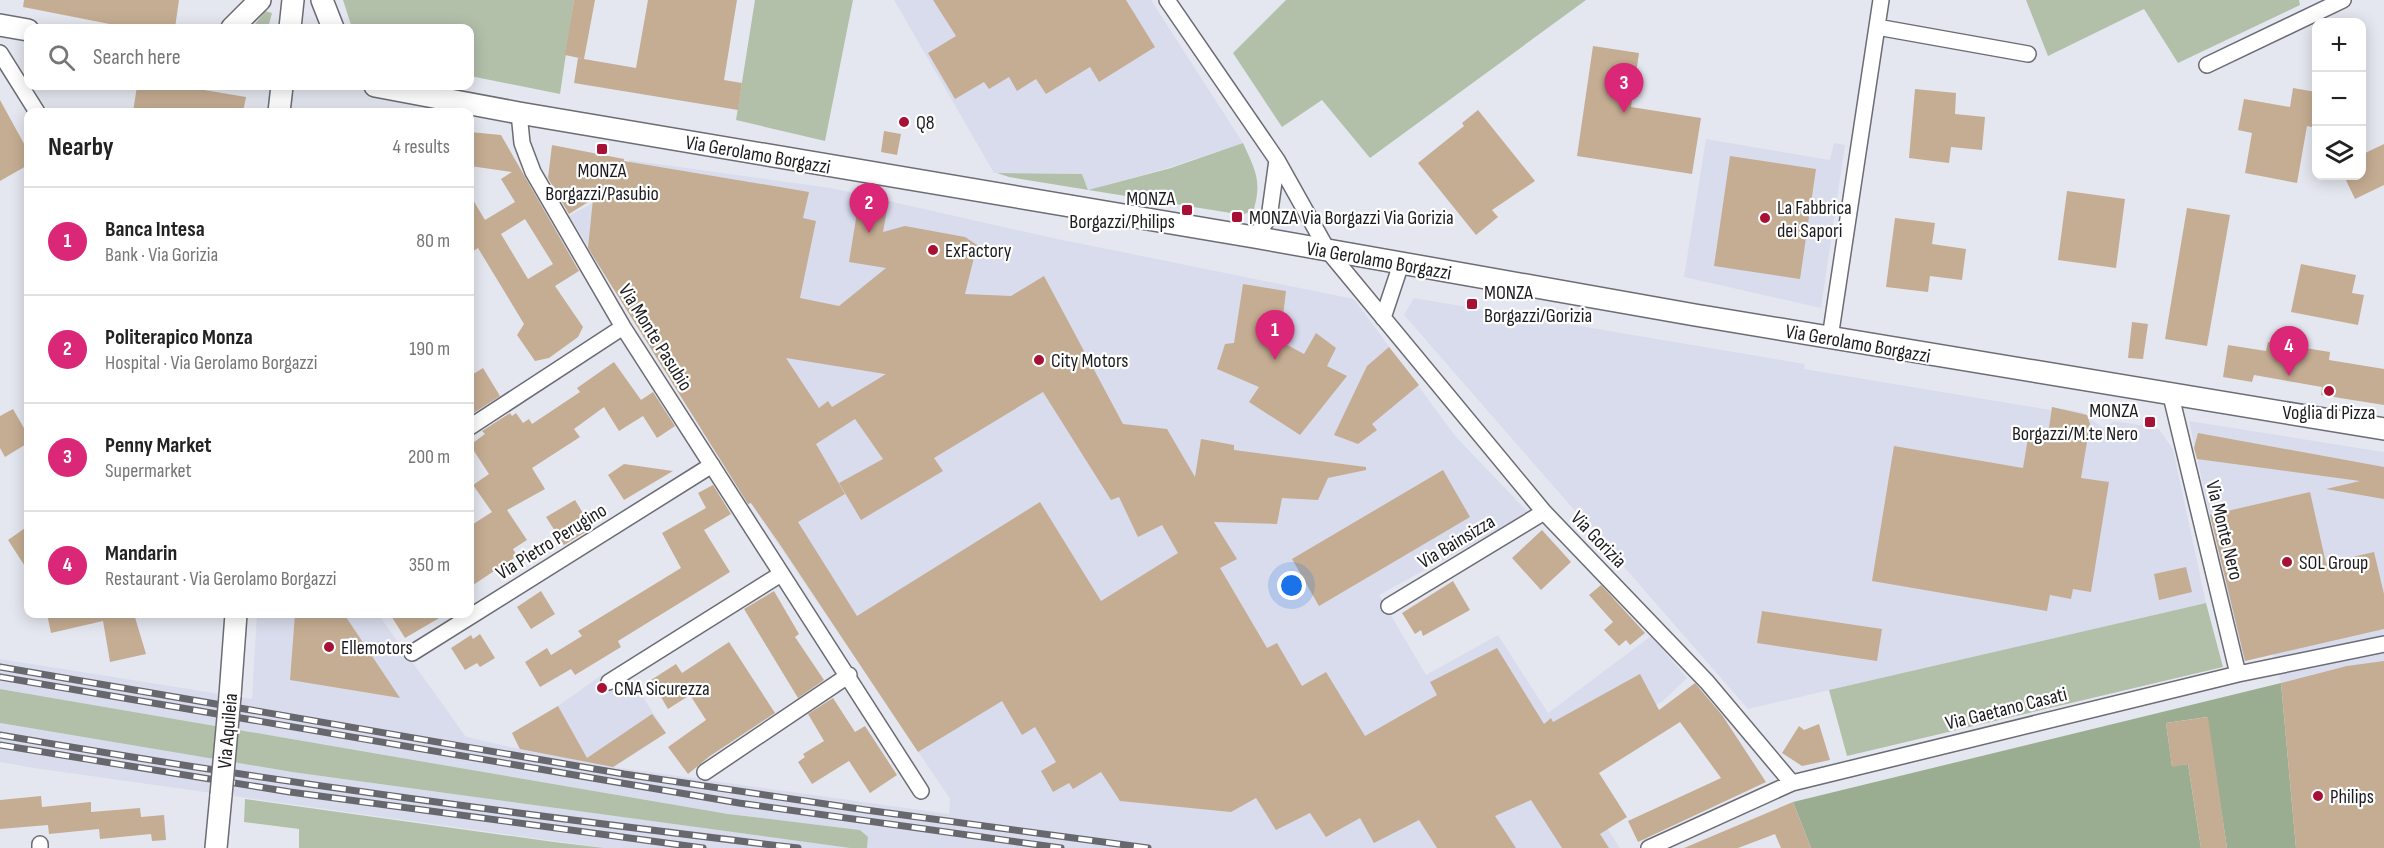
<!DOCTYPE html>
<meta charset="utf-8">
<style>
body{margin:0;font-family:"Sofia Sans Condensed",sans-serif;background:#f2f2f2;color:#222}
.controls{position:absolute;right:18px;top:18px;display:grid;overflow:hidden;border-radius:12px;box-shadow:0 3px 15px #0003}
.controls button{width:54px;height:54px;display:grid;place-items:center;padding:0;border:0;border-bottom:2px solid #e0e0e0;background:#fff;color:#222;font:30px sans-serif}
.you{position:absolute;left:1292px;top:586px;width:21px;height:21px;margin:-15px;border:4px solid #fff;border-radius:50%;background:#1a73e8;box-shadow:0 0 0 9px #1a73e833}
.badge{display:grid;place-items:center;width:39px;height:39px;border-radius:50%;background:#db2777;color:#fff;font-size:20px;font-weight:700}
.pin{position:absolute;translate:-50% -50px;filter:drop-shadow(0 2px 3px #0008)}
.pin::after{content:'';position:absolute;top:32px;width:21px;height:18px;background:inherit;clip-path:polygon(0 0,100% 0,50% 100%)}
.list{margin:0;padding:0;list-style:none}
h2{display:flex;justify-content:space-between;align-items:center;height:78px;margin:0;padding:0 24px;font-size:26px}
h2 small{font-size:20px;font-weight:400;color:#767676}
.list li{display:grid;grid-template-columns:39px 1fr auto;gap:18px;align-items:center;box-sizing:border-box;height:108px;padding:0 24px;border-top:2px solid #e0e0e0}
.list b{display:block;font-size:22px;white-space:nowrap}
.list p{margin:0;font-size:20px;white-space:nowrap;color:#767676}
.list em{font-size:20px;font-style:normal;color:#767676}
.icon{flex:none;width:33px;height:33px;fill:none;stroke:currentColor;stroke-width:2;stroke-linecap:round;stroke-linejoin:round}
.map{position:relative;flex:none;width:2384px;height:848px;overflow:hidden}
.search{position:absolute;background:#fff;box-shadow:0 3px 15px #0003;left:24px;top:24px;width:450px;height:66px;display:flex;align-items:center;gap:15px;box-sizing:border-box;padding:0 21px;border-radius:12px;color:#767676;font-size:22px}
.panel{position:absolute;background:#fff;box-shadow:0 3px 15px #0003;left:24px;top:108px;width:450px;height:510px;border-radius:12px}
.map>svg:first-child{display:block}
.built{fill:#d9dcec}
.green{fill:#b2c0aa}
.forest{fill:#9bad91}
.building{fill:#c5ad93;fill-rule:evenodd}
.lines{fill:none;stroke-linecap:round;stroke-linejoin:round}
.street-casing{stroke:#6b6c74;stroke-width:18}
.secondary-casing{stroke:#6b6c74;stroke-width:24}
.street{stroke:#fff;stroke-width:15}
.secondary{stroke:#fff;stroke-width:21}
.rail-casing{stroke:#67686e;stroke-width:7}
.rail{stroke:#fff;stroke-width:4.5;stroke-dasharray:14;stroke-linecap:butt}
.secondary-bridge-casing{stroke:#6b6c74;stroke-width:24;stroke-linecap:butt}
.secondary-bridge{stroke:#fff;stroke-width:21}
.poi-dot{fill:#a81136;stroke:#fff;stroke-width:2}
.labels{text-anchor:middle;stroke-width:4.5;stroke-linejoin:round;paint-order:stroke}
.poi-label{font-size:20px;fill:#1c1c20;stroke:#fff;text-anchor:start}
.street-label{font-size:20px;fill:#1c1c20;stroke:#fff}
</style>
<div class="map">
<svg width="2384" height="848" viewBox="0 0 2384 848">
<rect width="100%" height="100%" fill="#e5e7f0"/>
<path class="built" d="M894,0H1151L1243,143L1171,167L1088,190L1082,174L994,173Z
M1706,139L1830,160L1834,143L1845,145L1821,308L1684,277Z
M629,160L831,188L1048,237L1354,299L1456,437L1529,513L1379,595L1426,675L1498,635L1548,713L1651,636L1687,678L1663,701L1566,763L1620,848H867L868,837L860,830L728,814L0,689V659L252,699L257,614H378L466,737L519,749L512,733L558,706L603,674L612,690L631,678L666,733L614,767L949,814L950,799L742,490L569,216L625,185Z
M1414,298L1805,364L1804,369L2051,410L2052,407L2082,412L2103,428L2114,421L2158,428L2173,449L2206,603L1748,709L1404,315Z
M2189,421L2384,452V848H2296L2281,683L2273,653L2242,662Z
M0,723L292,772L850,848H604L34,768L0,762Z"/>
<path class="green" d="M343,0H574L560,94L470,76V28H352Z
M755,0H853L825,141L736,120Z
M1286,0H1586L1370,158L1322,100L1282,127L1233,53Z
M2026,0H2299L2300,5L2178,63L2144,9L2048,56Z
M265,11L272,13L268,28H252Z
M1243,143C1255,170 1262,180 1254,209L1243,215L1009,177L997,173L1082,174L1088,190L1171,168Z
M2206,603L2223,667L1847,756L1829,690Z
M0,689L728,814L860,830L868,837L867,848H850L292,772L0,723Z
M245,799L554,842L604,848H299V829L244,822Z"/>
<path class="forest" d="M2281,683L2296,848H2227L2207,717L2166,723L2172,766L2188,764L2201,848H1811L1793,802Z"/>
<path class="building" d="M24,0H179L175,28H130L23,7Z
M574,0H595L584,59L565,55Z
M648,0H737L724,80L742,83L738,110L574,83L578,58L636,68Z
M933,0H1126L1155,47L1099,82L1090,67L1046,94L1036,79L1017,91L1009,77L989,89L984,82L955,99L928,53L956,36Z
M1593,46L1639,53L1631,107L1701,118L1692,174L1577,156Z
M137,86H180L246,97L243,112H133Z
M2293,88L2316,92V128L2307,126L2297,183L2245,173L2252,133L2238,130L2244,99L2290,107Z
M1915,89L1956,93L1955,114L1985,117L1982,150L1951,147L1949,163L1909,158Z
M0,100L28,151V165L0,181Z
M1478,110L1535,181L1492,210L1498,217L1476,235L1418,163L1464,126L1462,123Z
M884,131L901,134L897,155L881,152Z
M470,132L501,135L579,271L555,286L583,327L578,337L549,358L535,361L517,335L524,324L478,248L470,253V195L485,220L515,202L501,179L512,172L470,166ZM525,219L553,264L528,279L501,234Z
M2384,144V185L2355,199L2344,176H2361V155Z
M552,145L624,159V161L809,192L803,218L816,221L800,298L839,306L886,268L849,262L859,200L888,204L883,232L905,226L965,237L977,245L965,294L1011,296L1044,276L1123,424L1167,429L1195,477L1201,439L1234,445V450L1366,467V470L1328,478L1318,500L1282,498L1277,524L1214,522L1237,559L1220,568L1267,648L1277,643L1302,686L1326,672L1365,736L1437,695L1430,682L1497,648L1544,724L1551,718L1553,722L1640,674L1659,710L1695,683L1722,715L1766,782L1638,842L1628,821L1721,778L1680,722L1599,773L1627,817L1600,834L1609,848H1562L1531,800L1495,816L1516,848H1437L1419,820L1374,843L1360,818L1326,837L1310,813L1276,830L1256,798L1231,812L1120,801L1101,772L1073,789L1069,783L1053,792L1041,771L1056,762L1035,727L1022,735L1002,701L918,752L781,546L751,503L748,504L596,261L588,248L593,199L569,214L548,178ZM786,358L885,374H886L832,407L828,401L819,408ZM1043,392L1111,500L1119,497L1138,537L1162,525L1178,553L1101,601L1040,502L857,616L798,522L845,494L816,444L855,419L883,459L839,483L861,520L943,471L934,458Z
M1730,156L1816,169L1800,279L1714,266Z
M2067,191L2125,199L2116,268L2058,260Z
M2187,208L2230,215L2207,346L2165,339Z
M1895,218L1935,223L1932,244L1966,249L1962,280L1930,276L1928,292L1886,287Z
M2301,264L2356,275L2352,293L2364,295L2358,325L2291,312Z
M1243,284L1286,291L1280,341L1304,354L1316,333L1336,348L1327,366L1347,376L1300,435L1249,402L1259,387L1217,369L1225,344L1234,343Z
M2132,322L2148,324L2143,359L2128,358Z
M2268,342L2330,352L2329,360L2384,369V405L2321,395L2322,387L2254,375L2252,382L2223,377L2228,345L2266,351Z
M1389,347L1419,385L1372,424L1377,430L1358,444L1334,435L1367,366Z
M614,362L641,400L653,392L675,426L657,438L643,416L619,431L604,407L574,429L580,437L532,468L545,489L507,510L527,540L513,549L517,556L470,587V526L492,512L473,485L489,474L470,445L485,434L482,431L510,413L512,416L516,413L523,423L529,419L532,424L580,392L577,388Z
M483,368L500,396L472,414L470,409V376Z
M2052,407L2087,415L2090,424L2081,478L2109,482L2091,592L2073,589L2071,599L2050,595L2047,611L1872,581L1894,446L2023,468L2029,432L2048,435Z
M13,409L28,435V443L5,457L0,448V416Z
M2198,433L2384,467V499L2326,489L2360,481L2197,459L2194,448Z
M624,464L673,471L624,500L608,475Z
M1443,470L1470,517L1319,606L1292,559Z
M713,485L731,514L704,530L730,572L618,641L621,647L575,675L571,669L540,687L525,662L547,648L551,655L582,636L578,631L681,568L662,533L706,508L698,493Z
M2310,492L2326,563L2374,552L2384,594V629L2245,661L2210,515Z
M575,500L592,528L564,545L546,517Z
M28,526V571L8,540Z
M1542,530L1571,562L1541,590L1512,558Z
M2186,567L2192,592L2159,600L2154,574Z
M1453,581L1470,610L1423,636L1421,630L1415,634L1402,613Z
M1601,585L1645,633L1630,645L1626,640L1619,646L1604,630L1613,622L1589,595Z
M541,591L555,614L531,629L517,607Z
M774,591L799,634L795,637L824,680L798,698L744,609Z
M1762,611L1882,629L1877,661L1757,643Z
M47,614H134L146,654L110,662L103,621L51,633Z
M295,614H344L400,698L290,680Z
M390,614H446L405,638Z
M480,634L495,658L480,667L477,663L465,670L451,648L471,635L473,639Z
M729,642L775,713L710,756L688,774L668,747L706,720L690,695L668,709L651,680L676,664L682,673Z
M2384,661V848H2296L2281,683L2347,666Z
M833,698L855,732L865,726L897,775L870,793L849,761L812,784L798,762L805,757L803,754L824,741L808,714Z
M558,706L587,758L652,714L666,733L613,767L520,749L512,733Z
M2208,717L2227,848H2201L2188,764L2172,767L2166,723Z
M1819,724L1830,760L1802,766L1782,753L1799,726L1804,730Z
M41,796L42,807L91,802V812L140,808L141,817L164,815L166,840L152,841L151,834L100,839L99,829L49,834L48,825L0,829V800Z
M1793,802L1811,848H1781L1775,834L1738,848H1684Z"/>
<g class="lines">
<g class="street-casing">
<path id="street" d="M1167,0L1277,160L1328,251L1544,512L1707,682L1792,783
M1877,27L2028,54
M0,53L37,112
M2207,65L2343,0
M519,113L522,143L533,172L623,327L921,791
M1254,237L1269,218L1277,160
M1383,318L1401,264
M1830,338L1881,0
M2171,396L2238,674
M470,427L623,327
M1389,606L1544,512
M412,653L712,465
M609,682L781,574
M705,772L849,675
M40,848V844
M1649,848L1792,783L2238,674L2384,644"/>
</g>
<g class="secondary-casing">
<path id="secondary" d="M322,0L333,28
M0,25L28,30
M232,28L260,0
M290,28L293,0
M375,86L519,113L1254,237L1695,315L2384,429
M279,112L282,86
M230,696L236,614
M216,848L221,795"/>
</g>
<use href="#street" class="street"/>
<use href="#secondary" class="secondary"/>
<g class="rail-casing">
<path id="rail" d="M0,667L624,774L866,810L1148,848
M0,677L739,803L1061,848
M0,735C265,781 531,816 798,848
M0,745L290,792L703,848"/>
</g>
<use href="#rail" class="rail"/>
<g class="secondary-bridge-casing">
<path id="secondary-bridge" d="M221,795L230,696"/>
</g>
<use href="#secondary-bridge" class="secondary-bridge"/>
</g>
<g class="poi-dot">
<circle cx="904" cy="122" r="6"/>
<rect x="596" y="143" width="12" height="12" rx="3"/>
<rect x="1181" y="204" width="12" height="12" rx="3"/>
<rect x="1231" y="211" width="12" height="12" rx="3"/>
<circle cx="1765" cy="218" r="6"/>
<circle cx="933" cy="250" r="6"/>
<rect x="1466" y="298" width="12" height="12" rx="3"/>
<circle cx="1039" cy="360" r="6"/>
<circle cx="2329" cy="391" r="6"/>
<rect x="2144" y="416" width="12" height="12" rx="3"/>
<circle cx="2287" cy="562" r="6"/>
<circle cx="329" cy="647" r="6"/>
<circle cx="602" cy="688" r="6"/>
<circle cx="2318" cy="796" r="6"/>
</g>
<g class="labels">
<g class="poi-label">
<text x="916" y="129">Q8</text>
<text x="602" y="177" text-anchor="middle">MONZA<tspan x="602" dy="23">Borgazzi/Pasubio</tspan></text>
<text x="1175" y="205" text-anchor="end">MONZA<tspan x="1175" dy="23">Borgazzi/Philips</tspan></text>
<text x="1777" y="214">La Fabbrica<tspan x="1777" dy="23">dei Sapori</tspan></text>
<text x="1249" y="224">MONZA Via Borgazzi Via Gorizia</text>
<text x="945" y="257">ExFactory</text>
<text x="1484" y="299">MONZA<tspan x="1484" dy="23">Borgazzi/Gorizia</tspan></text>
<text x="1051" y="367">City Motors</text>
<text x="2138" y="417" text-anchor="end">MONZA<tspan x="2138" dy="23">Borgazzi/M.te Nero</tspan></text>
<text x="2329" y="419" text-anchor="middle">Voglia di Pizza</text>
<text x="2299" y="569">SOL Group</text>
<text x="341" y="654">Ellemotors</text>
<text x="614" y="695">CNA Sicurezza</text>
<text x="2330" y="803">Philips</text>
</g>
<g class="street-label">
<text transform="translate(758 154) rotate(10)" y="7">Via Gerolamo Borgazzi</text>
<text transform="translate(1379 260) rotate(10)" y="7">Via Gerolamo Borgazzi</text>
<text transform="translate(656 337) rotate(58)" y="7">Via Monte Pasubio</text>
<text transform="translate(1858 343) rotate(10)" y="7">Via Gerolamo Borgazzi</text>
<text transform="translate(2225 530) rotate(76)" y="7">Via Monte Nero</text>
<text transform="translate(1599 539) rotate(46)" y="7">Via Gorizia</text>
<text transform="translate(551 541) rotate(-32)" y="7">Via Pietro Perugino</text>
<text transform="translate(1456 541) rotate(-31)" y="7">Via Bainsizza</text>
<text transform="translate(2006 708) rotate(-14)" y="7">Via Gaetano Casati</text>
<text transform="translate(227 731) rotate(-85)" y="7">Via Aquileia</text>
</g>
</g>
</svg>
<div class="controls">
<button>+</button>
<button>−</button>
<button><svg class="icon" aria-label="layers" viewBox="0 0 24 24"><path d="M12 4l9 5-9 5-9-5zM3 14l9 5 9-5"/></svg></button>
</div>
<div class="you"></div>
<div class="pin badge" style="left:1275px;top:360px">1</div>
<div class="pin badge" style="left:869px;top:233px">2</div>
<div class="pin badge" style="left:1624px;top:113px">3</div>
<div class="pin badge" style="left:2289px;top:376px">4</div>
<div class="search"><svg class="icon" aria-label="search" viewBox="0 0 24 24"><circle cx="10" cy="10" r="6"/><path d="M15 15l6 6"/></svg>Search here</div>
<section class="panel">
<h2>Nearby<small>4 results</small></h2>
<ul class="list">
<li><span class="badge">1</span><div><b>Banca Intesa</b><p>Bank · Via Gorizia</p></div><em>80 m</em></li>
<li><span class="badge">2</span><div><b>Politerapico Monza</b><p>Hospital · Via Gerolamo Borgazzi</p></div><em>190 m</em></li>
<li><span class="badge">3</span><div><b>Penny Market</b><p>Supermarket</p></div><em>200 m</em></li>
<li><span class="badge">4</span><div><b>Mandarin</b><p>Restaurant · Via Gerolamo Borgazzi</p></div><em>350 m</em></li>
</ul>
</section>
</div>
